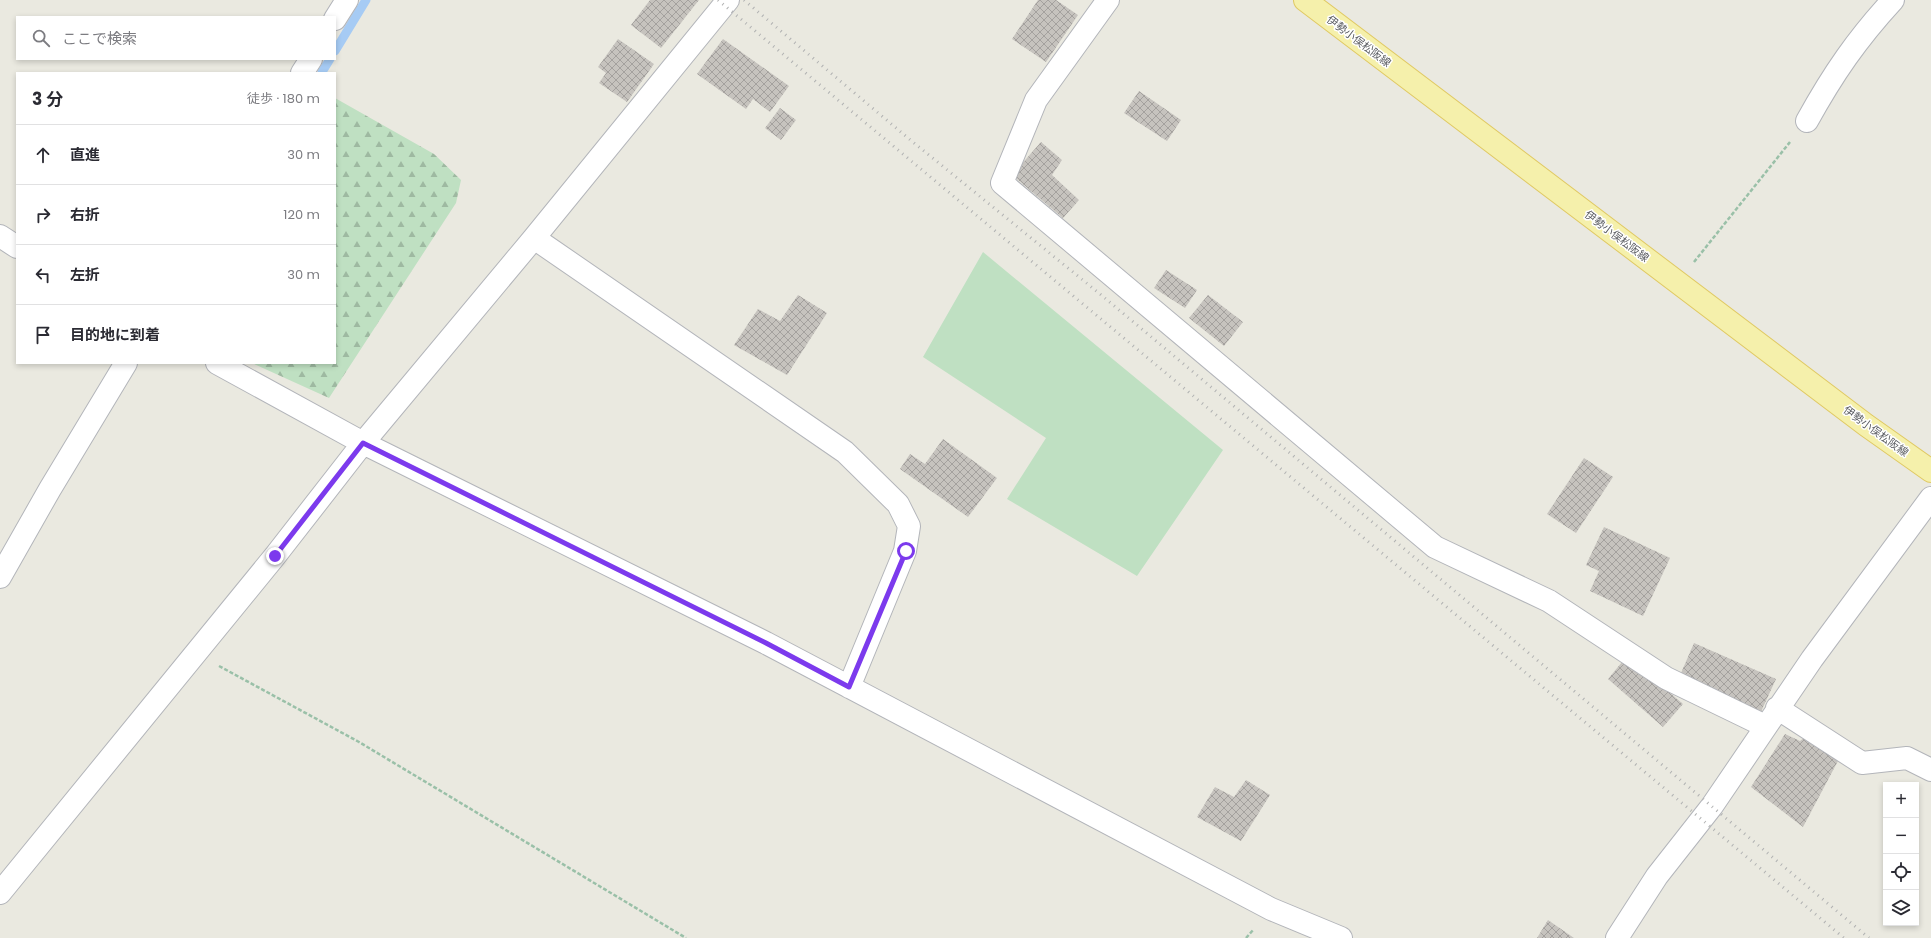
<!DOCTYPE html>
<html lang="ja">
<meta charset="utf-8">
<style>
body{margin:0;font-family:Poppins,"Noto Sans JP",sans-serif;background:#f7f7f7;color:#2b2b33}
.controls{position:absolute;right:12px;bottom:12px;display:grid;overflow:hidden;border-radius:0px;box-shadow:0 2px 6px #0003}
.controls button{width:36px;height:36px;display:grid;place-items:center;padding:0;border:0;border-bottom:1px solid #e1e1e2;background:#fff;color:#2b2b33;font:20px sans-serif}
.stop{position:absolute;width:12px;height:12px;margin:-9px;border:3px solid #7c3aed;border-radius:50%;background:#fff}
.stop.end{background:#7c3aed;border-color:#fff;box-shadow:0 1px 4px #0008}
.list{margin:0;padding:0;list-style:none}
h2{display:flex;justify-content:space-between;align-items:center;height:52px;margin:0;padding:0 16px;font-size:17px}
h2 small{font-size:13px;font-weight:400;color:#7c7c81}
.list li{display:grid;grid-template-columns:26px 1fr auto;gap:12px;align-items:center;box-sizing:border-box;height:60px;padding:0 16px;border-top:1px solid #e1e1e2}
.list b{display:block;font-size:15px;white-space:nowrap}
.list em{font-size:13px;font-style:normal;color:#7c7c81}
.icon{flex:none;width:22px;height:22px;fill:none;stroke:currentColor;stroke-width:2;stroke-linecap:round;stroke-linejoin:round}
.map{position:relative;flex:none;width:1931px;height:938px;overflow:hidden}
.search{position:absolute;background:#fff;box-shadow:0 2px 6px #0003;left:16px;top:16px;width:320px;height:44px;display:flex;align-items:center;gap:10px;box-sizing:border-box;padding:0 14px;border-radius:0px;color:#7c7c81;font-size:15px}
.panel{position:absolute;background:#fff;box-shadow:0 2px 6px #0003;left:16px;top:72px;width:320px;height:292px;border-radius:0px}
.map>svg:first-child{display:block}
.green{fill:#bfe0c2}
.forest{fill:url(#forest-firs)}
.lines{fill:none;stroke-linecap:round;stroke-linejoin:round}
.stream{stroke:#a6cbf4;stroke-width:9}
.building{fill:url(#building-cross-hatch)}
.minor-casing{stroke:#b3b5ba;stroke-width:24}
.major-casing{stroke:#e0c963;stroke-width:24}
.path{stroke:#9ac0a8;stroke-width:2.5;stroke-dasharray:4 2;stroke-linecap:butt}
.minor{stroke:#fff;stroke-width:22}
.major{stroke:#f5f0ab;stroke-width:22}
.rail{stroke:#b1b2b2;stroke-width:3;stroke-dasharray:1 5;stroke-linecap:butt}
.route{stroke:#7c3aed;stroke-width:5}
.labels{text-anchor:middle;stroke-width:3;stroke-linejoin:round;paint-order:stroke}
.street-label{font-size:11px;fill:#595b60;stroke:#fff}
</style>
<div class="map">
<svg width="1931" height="938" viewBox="0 0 1931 938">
<defs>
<pattern id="forest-firs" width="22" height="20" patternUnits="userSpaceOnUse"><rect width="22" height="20" fill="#bfe0c2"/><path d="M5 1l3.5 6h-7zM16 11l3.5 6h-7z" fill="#9eb9a1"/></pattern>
<pattern id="building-cross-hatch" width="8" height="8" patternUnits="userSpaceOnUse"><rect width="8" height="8" fill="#c6c3be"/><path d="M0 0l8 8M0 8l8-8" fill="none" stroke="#a4a19e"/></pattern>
</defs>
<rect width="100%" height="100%" fill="#eae9e0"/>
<path class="green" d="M983,252L1223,450L1137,576L1007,499L1046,438L923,357Z"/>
<path class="forest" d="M335,98L434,154L461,180L456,203L329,398L252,363H335Z"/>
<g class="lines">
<path class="stream" d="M335,51L366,0
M322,72L330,59"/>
</g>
<path class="building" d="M650,0H699L661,48L631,25Z
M1038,0H1056L1078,15L1046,62L1012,39Z
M618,39L654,64L627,102L599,83L606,73L598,67Z
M723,39L789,86L770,112L753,99L746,109L697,74Z
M1139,91L1181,120L1167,141L1124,113Z
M780,108L796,120L781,140L765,128Z
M1041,142L1062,160L1052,175L1079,200L1063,218L1012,175Z
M1166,270L1197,290L1185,308L1154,288Z
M798,295L827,313L787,375L734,345L758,309L780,321Z
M1208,295L1243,322L1224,346L1189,318Z
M943,439L997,478L968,517L900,469L910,454L925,464Z
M1584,458L1613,477L1576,533L1547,514Z
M1604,527L1670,558L1643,616L1590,591L1599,571L1586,565Z
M1694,643L1776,679L1759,716L1678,680Z
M1627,656L1683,704L1663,727L1608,679Z
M1785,734L1800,741L1805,737L1839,759L1803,827L1751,787Z
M1246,780L1270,795L1241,841L1197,817L1215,787L1234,797Z
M1548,920L1574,938H1537Z"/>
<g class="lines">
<g class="minor-casing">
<path id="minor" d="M1108,0L1036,100L1002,183L1435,547L1549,601L1666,678L1765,726
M335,19L347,0
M302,73L311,59
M1807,121C1833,74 1857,39 1893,0
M0,236L17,247
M534,238L845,452L898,504L909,526L905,551L849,687
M217,363L363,443L766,643L1271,909L1341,938
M0,577L50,489L126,363
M1777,708L1862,763L1907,758L1931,770
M0,893L275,556L363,443L534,238L728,0
M1617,938L1657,876L1712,806L1812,659L1931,498"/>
</g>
<g class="major-casing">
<path id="major" d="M1305,0L1866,425L1931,471"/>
</g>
<path class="path" d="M1694,262L1790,142
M219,666L359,742L686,938
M1246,938L1254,929"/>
<use href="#minor" class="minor"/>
<use href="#major" class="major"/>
<path class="rail" d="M718,0L1844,938
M744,0L908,138L1100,294L1869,938"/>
</g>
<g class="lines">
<path class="route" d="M275,556L363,443L766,643L849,687L906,551"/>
</g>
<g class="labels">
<g class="street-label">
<text transform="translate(1359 41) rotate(37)" y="4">伊勢小俣松阪線</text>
<text transform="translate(1617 236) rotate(37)" y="4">伊勢小俣松阪線</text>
<text transform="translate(1876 431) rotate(36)" y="4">伊勢小俣松阪線</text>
</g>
</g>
</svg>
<div class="controls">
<button>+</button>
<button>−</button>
<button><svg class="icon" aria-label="locate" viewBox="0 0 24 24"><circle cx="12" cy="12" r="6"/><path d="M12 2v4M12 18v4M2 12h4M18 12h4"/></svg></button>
<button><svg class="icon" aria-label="layers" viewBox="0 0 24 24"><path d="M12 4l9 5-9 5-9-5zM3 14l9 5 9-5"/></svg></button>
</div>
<div class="stop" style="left:906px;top:551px"></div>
<div class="stop end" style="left:275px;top:556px"></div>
<div class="search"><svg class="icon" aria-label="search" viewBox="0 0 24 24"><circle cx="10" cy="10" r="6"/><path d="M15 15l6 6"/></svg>ここで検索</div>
<section class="panel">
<h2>3 分<small>徒歩 · 180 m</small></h2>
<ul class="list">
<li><svg class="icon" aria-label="ahead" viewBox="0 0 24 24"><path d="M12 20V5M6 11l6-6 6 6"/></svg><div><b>直進</b></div><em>30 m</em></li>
<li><svg class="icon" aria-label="right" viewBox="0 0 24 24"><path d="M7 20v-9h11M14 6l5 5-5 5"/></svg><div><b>右折</b></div><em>120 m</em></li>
<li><svg class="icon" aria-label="left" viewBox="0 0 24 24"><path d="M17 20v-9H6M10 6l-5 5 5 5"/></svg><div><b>左折</b></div><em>30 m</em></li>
<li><svg class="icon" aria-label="arrive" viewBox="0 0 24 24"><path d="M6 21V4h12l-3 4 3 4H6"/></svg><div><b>目的地に到着</b></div></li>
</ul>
</section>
</div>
